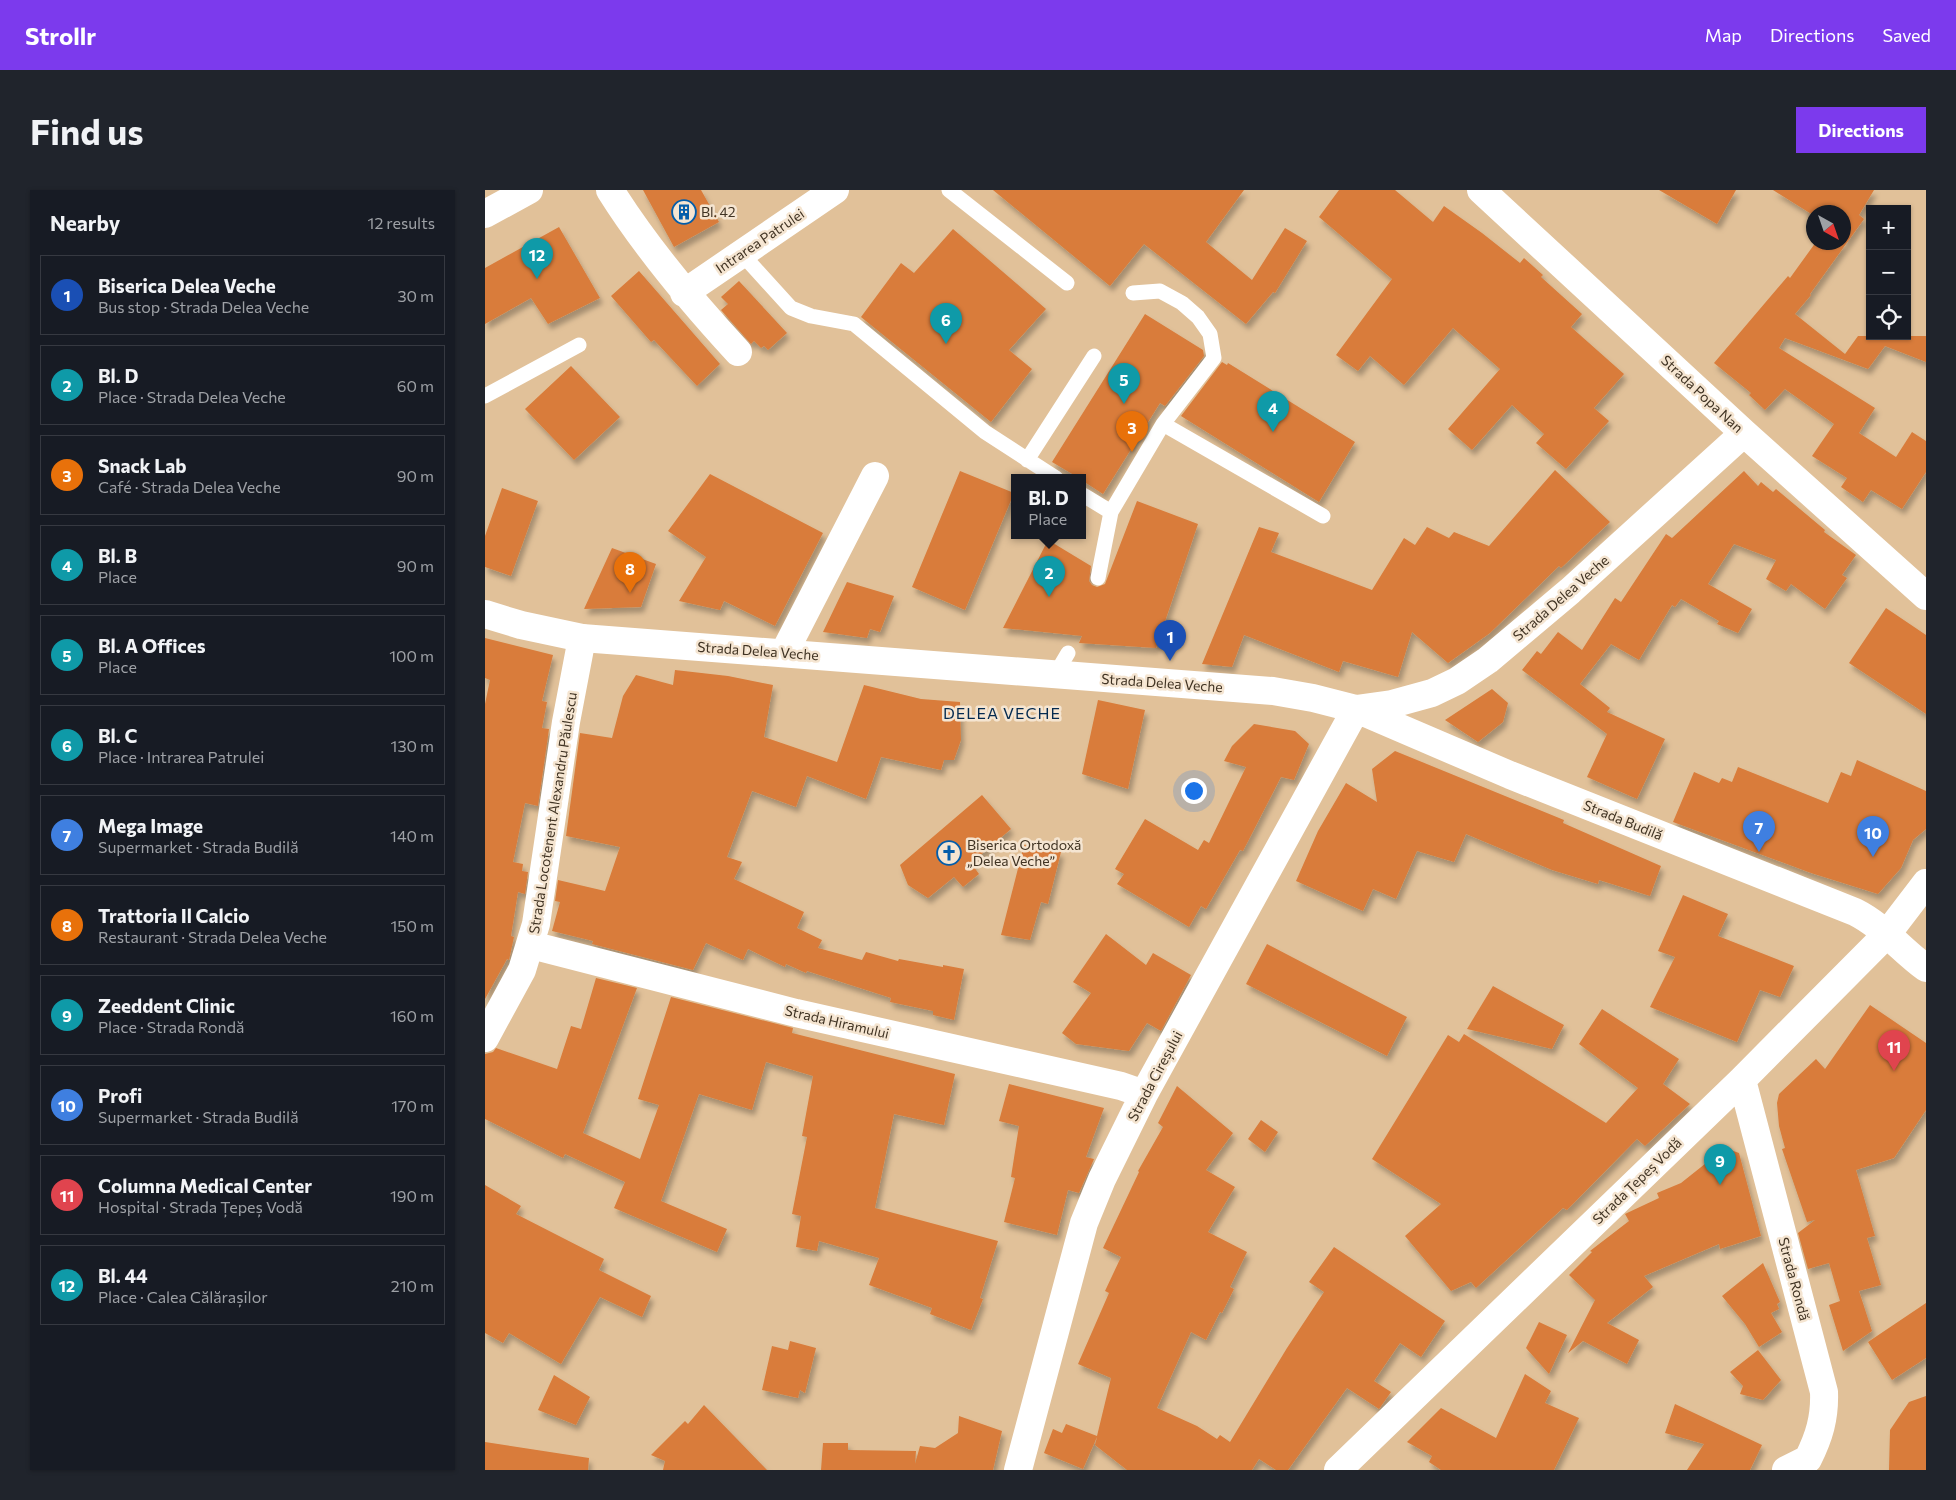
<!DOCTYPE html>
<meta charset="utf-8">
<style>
body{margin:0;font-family:Commissioner,sans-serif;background:#20242c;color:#f1f3f6}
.controls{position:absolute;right:15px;top:15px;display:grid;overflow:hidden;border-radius:0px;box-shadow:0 1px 4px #0004}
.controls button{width:45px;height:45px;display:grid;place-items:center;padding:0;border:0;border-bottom:1px solid #363941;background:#171b24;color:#f1f3f6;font:25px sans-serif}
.compass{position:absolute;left:1321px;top:15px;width:45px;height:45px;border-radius:50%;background:#171b24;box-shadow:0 1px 4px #0004;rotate:140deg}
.you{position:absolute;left:708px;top:600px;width:18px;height:18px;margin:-12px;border:4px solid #fff;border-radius:50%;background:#1a73e8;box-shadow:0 0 0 8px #1a73e833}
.badge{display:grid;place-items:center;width:32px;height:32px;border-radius:50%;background:#7c3aed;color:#fff;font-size:16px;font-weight:700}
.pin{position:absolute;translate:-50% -41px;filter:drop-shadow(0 1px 2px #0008)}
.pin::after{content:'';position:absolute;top:26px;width:18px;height:15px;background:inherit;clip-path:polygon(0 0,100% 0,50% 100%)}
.popup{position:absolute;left:526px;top:284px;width:75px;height:65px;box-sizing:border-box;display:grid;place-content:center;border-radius:0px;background:#171b24;filter:drop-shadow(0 1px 4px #0005);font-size:16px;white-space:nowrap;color:#9ea1a6}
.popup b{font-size:19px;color:#f1f3f6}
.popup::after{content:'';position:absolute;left:50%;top:100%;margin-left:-10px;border:10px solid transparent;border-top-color:#171b24}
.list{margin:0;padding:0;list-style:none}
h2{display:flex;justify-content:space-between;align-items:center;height:65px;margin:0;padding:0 20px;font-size:21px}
h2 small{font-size:16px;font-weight:400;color:#9ea1a6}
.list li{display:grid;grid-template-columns:32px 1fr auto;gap:15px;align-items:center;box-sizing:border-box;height:80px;margin:0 10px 10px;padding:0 10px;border:1px solid #363941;border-radius:0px}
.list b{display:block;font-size:19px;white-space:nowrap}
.list p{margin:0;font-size:16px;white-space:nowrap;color:#9ea1a6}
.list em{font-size:16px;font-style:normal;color:#9ea1a6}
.icon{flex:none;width:28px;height:28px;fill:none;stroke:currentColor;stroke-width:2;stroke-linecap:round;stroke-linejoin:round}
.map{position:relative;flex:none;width:1441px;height:1280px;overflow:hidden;border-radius:0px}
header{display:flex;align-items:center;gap:30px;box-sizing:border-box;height:70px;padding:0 25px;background:#7c3aed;color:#fff}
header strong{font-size:24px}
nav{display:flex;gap:28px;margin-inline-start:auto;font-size:18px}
.intro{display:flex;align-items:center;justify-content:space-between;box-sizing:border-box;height:120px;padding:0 30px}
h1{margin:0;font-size:35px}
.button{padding:12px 22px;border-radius:0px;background:#7c3aed;color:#fff;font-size:18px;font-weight:700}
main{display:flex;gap:30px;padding:0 30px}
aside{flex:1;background:#171b24;border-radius:0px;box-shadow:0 1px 4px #0004}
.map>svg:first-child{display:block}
.building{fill:#d97c3a;filter:url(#shadow)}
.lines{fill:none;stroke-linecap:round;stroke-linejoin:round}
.lane{stroke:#fff;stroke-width:15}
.street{stroke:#fff;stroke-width:28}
.secondary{stroke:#fff;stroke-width:28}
.labels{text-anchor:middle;stroke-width:5;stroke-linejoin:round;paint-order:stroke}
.poi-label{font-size:14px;fill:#403323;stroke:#f5e5d1;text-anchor:start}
.street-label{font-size:14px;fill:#403323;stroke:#f5e5d1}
.quarter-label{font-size:16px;letter-spacing:1px;fill:#042a4f;stroke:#f5e5d1}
</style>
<header>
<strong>Strollr</strong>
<nav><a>Map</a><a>Directions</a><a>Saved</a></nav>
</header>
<div class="intro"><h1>Find us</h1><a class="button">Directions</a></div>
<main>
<aside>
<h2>Nearby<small>12 results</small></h2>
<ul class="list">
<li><span class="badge" style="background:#1a4fb4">1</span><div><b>Biserica Delea Veche</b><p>Bus stop · Strada Delea Veche</p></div><em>30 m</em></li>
<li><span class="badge" style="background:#0f9aa8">2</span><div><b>Bl. D</b><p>Place · Strada Delea Veche</p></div><em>60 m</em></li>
<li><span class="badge" style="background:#e8710a">3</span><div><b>Snack Lab</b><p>Café · Strada Delea Veche</p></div><em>90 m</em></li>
<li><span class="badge" style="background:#0f9aa8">4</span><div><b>Bl. B</b><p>Place</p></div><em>90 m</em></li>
<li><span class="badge" style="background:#0f9aa8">5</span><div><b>Bl. A Offices</b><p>Place</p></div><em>100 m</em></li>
<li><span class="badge" style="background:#0f9aa8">6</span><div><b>Bl. C</b><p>Place · Intrarea Patrulei</p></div><em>130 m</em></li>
<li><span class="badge" style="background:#3f7fe0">7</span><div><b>Mega Image</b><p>Supermarket · Strada Budilă</p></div><em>140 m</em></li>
<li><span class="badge" style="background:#e8710a">8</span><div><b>Trattoria Il Calcio</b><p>Restaurant · Strada Delea Veche</p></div><em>150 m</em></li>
<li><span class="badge" style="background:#0f9aa8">9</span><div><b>Zeeddent Clinic</b><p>Place · Strada Rondă</p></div><em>160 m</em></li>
<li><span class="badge" style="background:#3f7fe0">10</span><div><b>Profi</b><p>Supermarket · Strada Budilă</p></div><em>170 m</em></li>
<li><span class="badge" style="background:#e0444e">11</span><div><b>Columna Medical Center</b><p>Hospital · Strada Țepeș Vodă</p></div><em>190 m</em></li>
<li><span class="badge" style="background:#0f9aa8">12</span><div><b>Bl. 44</b><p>Place · Calea Călărașilor</p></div><em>210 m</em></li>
</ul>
</aside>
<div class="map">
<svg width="1441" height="1280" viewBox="0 0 1441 1280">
<defs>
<filter id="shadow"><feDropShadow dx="3" dy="5.5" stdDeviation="2.5" flood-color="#0004"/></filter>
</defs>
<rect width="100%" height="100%" fill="#e1c199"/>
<path class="building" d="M158,0H216L234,32L189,57Z
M508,0H759L721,52L767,90L800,38L822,51L790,103L788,102L761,134L659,54L625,96Z
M854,0H910L948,32L959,16L997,43L1035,73L1039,68L1058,85L1056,87L1097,124L1086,137L1139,184L1109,218L1124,231L1081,279L1051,253L1059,244L1027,215L987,260L963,239L1015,179L968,138L919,195L885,166L873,181L851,165L907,89L834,27Z
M1174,0H1251L1232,34Z
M1288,0H1389L1374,25L1379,29L1325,104L1326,105L1310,124L1360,164L1373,146H1441V172L1400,156L1383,179L1300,148L1294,158L1390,218L1374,243L1411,267L1427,242L1441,251V282L1417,319L1386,300L1378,312L1356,297L1362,288L1327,266L1349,234L1300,199L1280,220L1264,205L1266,203L1229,173L1303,86L1305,88L1331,52H1358V22H1328V25Z
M74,37L115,108L63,134L46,108L0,134V78Z
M468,39L561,119L524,160L547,179L506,232L376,127L416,73L429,83Z
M154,81L235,174L212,196L169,150L166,152L126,106Z
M254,91L302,143L283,160L279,156L276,158L269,151L266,154L236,120L243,114L236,107Z
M660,124L718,160L719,166L680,216L675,213L618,304L598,291V288H594L567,272Z
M737,172L742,175L743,173L870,252L834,312L696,226Z
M86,176L135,227L89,270L40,219Z
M1070,280L1125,332L1076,378L1074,376L1005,443L963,473L927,442L913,487L858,471L854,482L759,445L747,477L717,474L774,337L794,343L786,362L887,400L919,348L930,355L942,337L964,348L969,342L1004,356Z
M475,281L529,303L480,420L427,397Z
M1259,281L1273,296L1276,292L1288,302L1291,299L1340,340L1339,342L1371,365L1357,385L1362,388L1340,419L1306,394L1301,401L1281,389L1291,370L1249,354L1223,394L1267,419L1253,443L1232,434L1234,431L1196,409L1190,417L1187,415L1154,470L1126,454L1095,494L1125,518L1122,522L1180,549L1152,609L1102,587L1122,544L1037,480L1052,461L1056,464L1073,442L1097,460L1130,408L1136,412L1181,344L1187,348Z
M225,284L338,343L290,436L239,411L235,420L194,411L221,367L183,341Z
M17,298L53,311L26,386L0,377V346Z
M652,311L713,334L671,458L594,453L597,446L518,438L563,350L606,376L604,391L607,395L612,397L620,394Z
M127,358L171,374L156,417L99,419Z
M362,392L409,406L395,442L385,439L382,448L338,442Z
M1401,418L1441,445V524L1364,473Z
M0,448L68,465L57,511L62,512L57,538L64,539L53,616L40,613L28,672L38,674L37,681L43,682L40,704L33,702L26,746L29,747L24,770L22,769L0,809V514L5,490L0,488Z
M190,480L243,486L288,495L279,547L352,572L379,495L436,509L475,512L476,550L469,570H459L456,580L396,567L381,609L322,586L311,617L267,601L242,667L257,672L249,689L319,722L312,738L337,750L333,758L377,770L381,762L413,771L414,769L458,777V775L479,779L469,830L448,825V821L405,812L406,808L322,781L321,783L301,774L300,777L263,759L258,770L221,753L208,780L107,754L108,751L67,741L75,712L70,711L73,690L120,701L135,657L81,646L95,543L127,548L138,506L151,485L188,495Z
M1007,499L1023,513L1018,532L993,552L960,530Z
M613,510L660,520L643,599L597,584Z
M769,534L810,541L824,554L809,590L796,587L758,661L755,660L721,719L716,716L704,737L632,694L639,684L630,679L660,629L713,660L719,650L724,653L761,577L739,571L747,556Z
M910,561L1079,630L1078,633L1176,676L1165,706L1114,690L1113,694L1067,680L981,644L969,672L932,661L911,709L888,699L878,721L811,691L833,641L861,593L892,612L887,579Z
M1372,570L1441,601V639L1428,650L1416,678L1393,704L1326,683L1188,632L1209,582L1234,593L1237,588L1247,592L1253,577L1343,613L1356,582L1366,586Z
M497,605L526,639L486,673L494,684L478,697L469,687L443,708L423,695L415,675Z
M539,655L576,662L563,714L556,712L545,750L516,745Z
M1198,705L1243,724L1233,746L1309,776L1295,807L1275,800L1252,852L1165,817L1190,767L1173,761Z
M621,744L661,775L668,763L706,785L676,841L662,833L644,861L591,854L577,843L606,803L588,792Z
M782,754L922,827L902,866L761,794Z
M111,788L152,798L98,943L155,969L174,915L153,909L186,807L308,838L307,843L470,884L459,935L409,924L390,1018L513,1051L495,1108L498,1109L486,1140L445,1124L447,1118L384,1095L394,1068L334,1051L332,1061L311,1057L316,1026L307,1024L322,947L317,946L328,886L281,872L267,920L214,904L176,1011L242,1039L232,1062L129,1018L140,992L80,964L78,968L0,929V864L8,862L11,858L72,879L86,836L96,839Z
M1008,796L1079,835L1067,859L982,839Z
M1385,815L1441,853V920L1409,968L1371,980L1390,1046L1382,1048L1396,1095L1374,1101L1387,1141L1358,1161L1344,1115L1355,1111L1344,1073L1323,1079L1313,1043L1330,1030L1322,1032L1297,959L1300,958L1294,936L1292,913L1294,904L1331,869L1340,879Z
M1117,819L1194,869L1178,894L1205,914L1160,956L1152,949L1082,1020L1078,1018L991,1098L986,1092L966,1101L920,1046L956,1014L887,969L963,845L974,852L979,844L1121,933L1153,898L1094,854Z
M524,894L619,918L601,967L609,969L594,1003L583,1000L572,1045L519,1032L530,988L526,987L534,936L514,931Z
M692,896L748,943L721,980L750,997L723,1042L762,1062L745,1097L749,1099L737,1123L735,1122L721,1150L706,1142L672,1218L712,1236L732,1249L735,1245L745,1252L802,1158L839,1102L824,1092L849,1057L960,1131L936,1167L915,1153L889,1191L906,1202L894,1219L862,1198L803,1280H791L774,1269L767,1280H642L610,1255L612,1247L598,1279L559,1263L568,1239L577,1243L581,1234L612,1246L626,1188L593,1174L624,1103L620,1101L636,1067L618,1058L654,982L653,981L678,937L673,933Z
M776,930L793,942L780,962L763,949Z
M1240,958L1254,963L1276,1046L1235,1059L1234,1054L1159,1086L1168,1097L1122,1133L1154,1150L1142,1174L1098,1151L1083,1163L1110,1110L1084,1085L1107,1062L1105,1061L1144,1031L1140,1024L1142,1023L1174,1008L1172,1003L1196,993Z
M0,995L36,1016L31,1024L119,1069L114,1080L166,1106L157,1127L115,1107L76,1174L24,1143L18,1153L0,1143Z
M1278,1073L1295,1112L1292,1114L1294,1119L1286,1123L1297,1142L1274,1157L1260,1134L1237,1106Z
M1441,1113V1168L1407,1190L1383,1152Z
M1054,1132L1082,1145L1064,1184L1041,1158Z
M305,1151L331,1158L320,1203L315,1200L313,1208L277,1200L287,1156L303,1160Z
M1273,1160L1296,1190L1278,1210L1255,1204L1258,1196L1245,1182Z
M1040,1184L1066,1201L1060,1213L1094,1228L1069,1280H956L944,1272L947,1266L922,1252L956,1218L1011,1248Z
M69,1185L105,1207L91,1235L53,1220Z
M1441,1206V1280H1404L1405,1240L1424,1212Z
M1190,1214L1277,1255L1265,1280H1202L1219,1254L1180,1243Z
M219,1215L282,1280H178L180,1271L166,1265L200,1231L203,1234Z
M474,1226L517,1241L508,1280H336L338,1253H363V1260L431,1261L430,1274L435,1256L450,1258L473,1243Z
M0,1252L104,1268L103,1280H0Z"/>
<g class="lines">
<path class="lane" d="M464,0L582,93
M256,63L306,118L326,126L369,134L500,242L571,288
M0,206L94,155
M678,234L838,326
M542,270L609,166
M598,305L626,322
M613,388L626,322L678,234L729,168L725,144L713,127L697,113L675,101L648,103
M570,485L583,463"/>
<path class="street" d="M125,0C162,59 206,111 253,162
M199,103L350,0
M299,463L390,286
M46,755L311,823L636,896L659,904
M0,848L37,780L51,734L81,532L97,448
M1257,890L1339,1202C1340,1228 1334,1247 1323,1269
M533,1280L599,1033L617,989L659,904L871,519L1025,585L1370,722C1398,736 1416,760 1441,778
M853,1280L1257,890L1402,744L1441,693
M1301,1280L1323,1269"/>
<path class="secondary" d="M996,0L1259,243L1441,406
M0,24L44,0
M0,424L36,435L97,448L788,501L828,508L871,519L907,514L947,503L972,491L1003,470L1085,401L1259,243"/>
</g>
<defs>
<g id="building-ring" transform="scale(1.25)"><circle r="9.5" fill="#f5e5d1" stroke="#035daa" stroke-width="1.5"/><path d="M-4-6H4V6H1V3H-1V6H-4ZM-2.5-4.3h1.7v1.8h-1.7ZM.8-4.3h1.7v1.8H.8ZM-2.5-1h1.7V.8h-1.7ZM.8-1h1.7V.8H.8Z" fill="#035daa"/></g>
<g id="church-ring" transform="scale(1.25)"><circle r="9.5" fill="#f5e5d1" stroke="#035daa" stroke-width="1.5"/><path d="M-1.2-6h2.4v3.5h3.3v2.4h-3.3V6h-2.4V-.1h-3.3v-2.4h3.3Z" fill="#035daa"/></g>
</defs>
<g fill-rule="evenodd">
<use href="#building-ring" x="199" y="22"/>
<use href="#church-ring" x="464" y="663"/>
</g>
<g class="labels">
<g class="poi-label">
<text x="216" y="27">Bl. 42</text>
<text x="482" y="660">Biserica Ortodoxă<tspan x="482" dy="16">„Delea Veche”</tspan></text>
</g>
<g class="street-label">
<text transform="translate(275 51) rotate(-34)" y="5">Intrarea Patrulei</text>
<text transform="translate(1217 204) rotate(43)" y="5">Strada Popa Nan</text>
<text transform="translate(1076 408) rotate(-41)" y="5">Strada Delea Veche</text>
<text transform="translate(273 461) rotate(4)" y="5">Strada Delea Veche</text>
<text transform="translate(677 493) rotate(4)" y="5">Strada Delea Veche</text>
<text transform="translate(68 623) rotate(-81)" y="5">Strada Locotenent Alexandru Păulescu</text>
<text transform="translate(1138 630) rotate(22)" y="5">Strada Budilă</text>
<text transform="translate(352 832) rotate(13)" y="5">Strada Hiramului</text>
<text transform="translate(670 886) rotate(-62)" y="5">Strada Cireșului</text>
<text transform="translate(1152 991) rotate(-44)" y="5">Strada Țepeș Vodă</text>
<text transform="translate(1309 1089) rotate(75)" y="5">Strada Rondă</text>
</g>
<g class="quarter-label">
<text x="517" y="529">DELEA VECHE</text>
</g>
</g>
</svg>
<div class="controls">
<button>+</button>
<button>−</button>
<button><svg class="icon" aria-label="locate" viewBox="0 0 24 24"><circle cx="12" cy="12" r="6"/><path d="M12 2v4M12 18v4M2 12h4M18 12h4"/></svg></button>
</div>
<svg class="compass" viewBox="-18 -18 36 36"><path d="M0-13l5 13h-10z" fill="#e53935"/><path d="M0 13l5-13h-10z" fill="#9ea1a6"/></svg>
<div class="you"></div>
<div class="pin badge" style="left:685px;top:471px;background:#1a4fb4">1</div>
<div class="pin badge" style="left:564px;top:407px;background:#0f9aa8">2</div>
<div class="popup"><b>Bl. D</b>Place</div>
<div class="pin badge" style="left:647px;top:262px;background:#e8710a">3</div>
<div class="pin badge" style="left:788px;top:242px;background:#0f9aa8">4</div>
<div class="pin badge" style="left:639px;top:214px;background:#0f9aa8">5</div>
<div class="pin badge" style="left:461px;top:154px;background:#0f9aa8">6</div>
<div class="pin badge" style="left:1274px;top:662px;background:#3f7fe0">7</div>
<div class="pin badge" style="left:145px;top:403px;background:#e8710a">8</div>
<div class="pin badge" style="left:1235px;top:995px;background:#0f9aa8">9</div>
<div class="pin badge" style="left:1388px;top:667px;background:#3f7fe0">10</div>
<div class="pin badge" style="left:1409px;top:881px;background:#e0444e">11</div>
<div class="pin badge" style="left:52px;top:89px;background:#0f9aa8">12</div>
</div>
</main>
